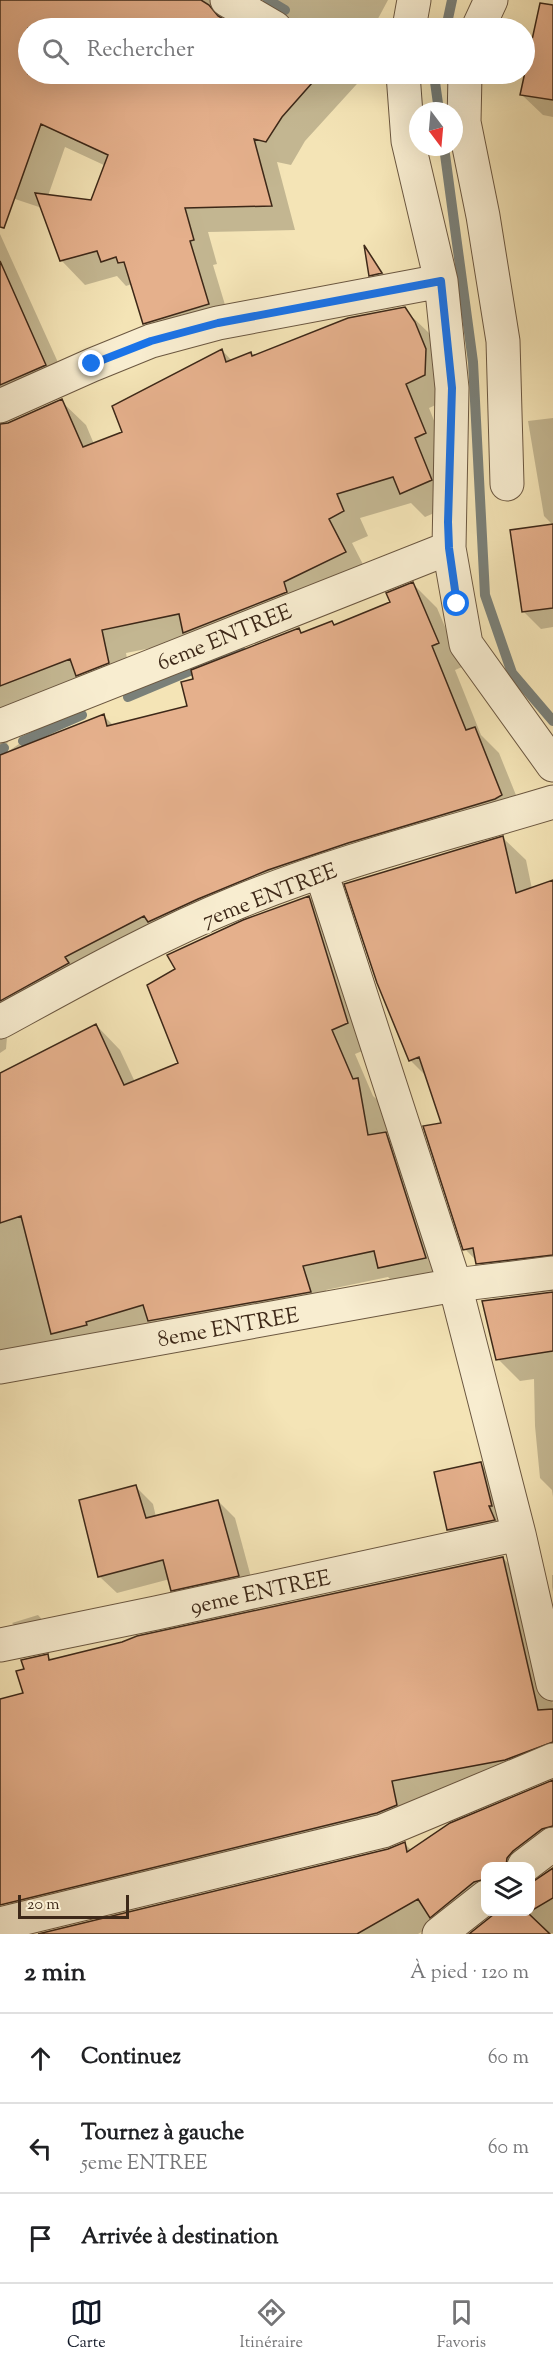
<!DOCTYPE html>
<html lang="fr">
<meta charset="utf-8">
<style>
body{margin:0;font-family:"Sorts Mill Goudy",serif;background:#f6f6f6;color:#202124}
.controls{position:absolute;right:18px;bottom:18px;display:grid;overflow:hidden;border-radius:12px;box-shadow:0 6px 24px #0002}
.controls button{width:54px;height:54px;display:grid;place-items:center;padding:0;border:0;border-bottom:2px solid #e0e0e0;background:#fff;color:#202124;font:30px sans-serif}
.compass{position:absolute;left:409px;top:102px;width:54px;height:54px;border-radius:50%;background:#fff;box-shadow:0 6px 24px #0002;rotate:164deg}
.scale{position:absolute;left:18px;bottom:15px;width:111px;box-sizing:border-box;padding-left:6px;border:3px solid #3d2818;border-top:0;font-size:16px;line-height:21px;white-space:nowrap;color:#3d2818;-webkit-text-stroke:4px #f8edd0;paint-order:stroke}
.stop{position:absolute;width:18px;height:18px;margin:-14px;border:4px solid #1a73e8;border-radius:50%;background:#fff}
.stop.end{background:#1a73e8;border-color:#fff;box-shadow:0 2px 6px #0008}
.list{margin:0;padding:0;list-style:none}
h2{display:flex;justify-content:space-between;align-items:center;height:78px;margin:0;padding:0 24px;font-size:26px}
h2 small{font-size:20px;font-weight:400;color:#757577}
.list li{display:grid;grid-template-columns:39px 1fr auto;gap:18px;align-items:center;box-sizing:border-box;height:90px;padding:0 24px;border-top:2px solid #e0e0e0}
.list b{display:block;font-size:22px;white-space:nowrap}
.list p{margin:0;font-size:20px;white-space:nowrap;color:#757577}
.list em{font-size:20px;font-style:normal;color:#757577}
.icon{flex:none;width:33px;height:33px;fill:none;stroke:currentColor;stroke-width:2;stroke-linecap:round;stroke-linejoin:round}
.map{position:relative;flex:none;width:553px;height:1934px;overflow:hidden}
.search{position:absolute;background:#fff;box-shadow:0 6px 24px #0002;left:18px;right:18px;top:18px;height:66px;display:flex;align-items:center;gap:15px;box-sizing:border-box;padding:0 21px;border-radius:33px;color:#757577;font-size:22px}
.sheet{height:348px;background:#fff}
nav{display:flex;justify-content:space-around;align-items:center;box-sizing:border-box;height:84px;border-top:2px solid #e0e0e0;background:#fff;font-size:16px;color:#757577}
nav a{display:grid;justify-items:center;gap:3px}
nav .on{color:#111827}
.map>svg:first-child{display:block}
.shadow{fill:#0003;fill-rule:evenodd}
.lines{fill:none;stroke-linecap:round;stroke-linejoin:round}
.stream{stroke:#7a8079;stroke-width:10}
.building{fill:#e5b08c;stroke:#3d2818;stroke-width:1.5}
.minor-casing{stroke:#6b5740;stroke-width:35}
.minor{stroke:#f8edd0;stroke-width:33}
.route{stroke:#1a73e8;stroke-width:8}
.labels{text-anchor:middle;stroke-width:6;stroke-linejoin:round;paint-order:stroke}
.street-label{font-size:22px;fill:#3d2818;stroke:#f8edd0}
</style>
<div class="map">
<svg width="553" height="1934" viewBox="0 0 553 1934">
<rect width="100%" height="100%" fill="#f4e4b6"/>
<filter id="stains"><feTurbulence type="fractalNoise" baseFrequency=".00333" numOctaves="4"/><feColorMatrix values="0 0 0 0 .2 0 0 0 0 .09 0 0 0 0 .02 0 0 0 .5 -.17"/></filter>
<radialGradient id="worn" r=".72"><stop offset=".6" stop-color="#630" stop-opacity="0"/><stop offset="1" stop-color="#630" stop-opacity=".3"/></radialGradient>
<path class="shadow" d="M0,0H110L98,28H28V74H366L305,141L291,165L277,162L295,230L208,232L217,264L213,265L232,328L168,347L144,323L132,284L126,286L117,276L85,285L61,260L42,208L0,194ZM65,147L106,166L92,202L48,196Z
M122,0H388L373,28H295L262,7L234,15L232,26L236,28H104Z
M553,6V117L543,115L522,95Z
M0,234L70,389L9,419L6,425L61,401L86,425L94,444L124,433L222,350L232,361L250,354L253,357L404,309L429,333L439,348L449,399L429,408L449,458L455,504L425,517L411,503L360,518L368,536L352,543L369,576L192,640L126,653L132,687L10,738L6,746L0,749Z
M366,249L372,256L389,282L379,284L370,275Z
M553,418V525L544,516L528,421Z
M553,525V627L541,629L523,611Z
M413,584L437,608L462,667L455,670L481,735L499,753L526,820L372,867L223,922L15,1030L7,1037L6,1049L0,1053V757L19,744L23,748L104,716L114,726L189,707L195,680L299,629L303,634L332,623L335,626L392,603Z
M503,838L526,860L532,889L553,881V1279L500,1285L465,1249L443,1125L427,1077L410,1060Z
M309,897L333,921L372,1047L355,1054L373,1096L382,1104L387,1135L409,1158L450,1282L403,1292L388,1277L326,1290L334,1316L0,1379V1075L96,1025L120,1050L135,1082L180,1064Z
M553,1293V1497L552,1490L540,1478L535,1426L534,1379L520,1381L498,1359Z
M481,1464L497,1480L510,1537L465,1546L449,1530L436,1473Z
M136,1487L153,1504L156,1517L218,1501L235,1518L255,1592L189,1607L172,1590L170,1579L117,1593L100,1577L81,1501Z
M503,1558L525,1581L553,1704V1771L419,1827L31,1925L8,1902L0,1875V1701L25,1694L26,1670L47,1656L52,1660Z
M552,1575H553V1592L552,1587Z
M38,1615L46,1624L21,1632L12,1623Z
M553,1782V1860L530,1866H486V1912L437,1923L418,1934H45L388,1851L405,1844L412,1851Z
M553,1869V1933L472,1934L500,1912H530V1885Z"/>
<g class="lines">
<path class="stream" d="M268,0L285,10
M446,28L452,0
M437,74L435,82L439,111
M444,147L473,362L485,595L512,673L553,721
M128,697L240,650
M23,741L82,715
M0,750L4,748"/>
</g>
<path class="building" d="M0,0H201L209,5L218,16L239,28H28V74H320L282,117L266,142L254,139L272,206L185,208L194,240L190,241L209,304L143,324L124,262L118,263L116,257L101,262L97,251L60,261L35,193L91,200L108,155L41,124L4,228L0,227Z
M540,3L553,5V100L520,95Z
M364,245L382,273L369,276Z
M0,261L46,365L0,385Z
M405,307L415,322L426,349L425,375L406,384L426,433L415,438L432,480L400,494L393,477L337,494L344,511L329,519L346,552L284,582L287,592L183,633L179,614L102,630L109,663L76,676L70,659L0,686V424L8,423L62,399L83,447L122,432L112,406L222,349L226,362L251,352L252,356L348,318Z
M553,524V608L522,612L510,530Z
M413,582L439,643L432,646L466,730L475,727L502,795L495,799L348,843L268,870L198,899L148,922L144,916L65,957L69,963L0,1001V755L104,714L107,726L187,706L181,682L193,679L191,670L299,628L301,633L332,621L334,625L390,602L386,593Z
M503,836L516,893L553,880V1255L476,1264L473,1248L463,1250L423,1126L441,1123L419,1057L409,1061L377,983L344,884Z
M309,896L348,1023L332,1030L353,1079L358,1078L368,1135L386,1132L426,1258L378,1268L374,1251L303,1266L311,1292L148,1321L143,1305L86,1322L87,1325L51,1334L21,1216L0,1223V1073L96,1024L124,1085L178,1063L147,985L175,969L167,955L243,920Z
M553,1292V1351L496,1360L482,1301Z
M481,1462L492,1506H489L495,1520L447,1530L434,1472Z
M136,1485L146,1518L218,1500L239,1576L171,1591L163,1560L98,1577L79,1500Z
M503,1557L538,1710L553,1709V1742L505,1760L392,1781L397,1805L377,1813L0,1905V1699L23,1693L16,1671L24,1669L21,1660L48,1654L49,1660L122,1642L137,1636Z
M553,1780V1826L542,1829L513,1851L507,1858L506,1866H486V1879L474,1882L430,1918L418,1899L357,1934H38L388,1849L405,1842L407,1852L450,1823Z
M553,1868V1898L531,1911V1883Z
M498,1911H530L528,1913L550,1934H469Z"/>
<g class="lines">
<g class="minor-casing">
<path id="minor" d="M227,0L275,28
M409,28L414,0
M478,28L491,0
M403,74L408,141L441,281L452,388L449,548L466,644L553,765
M465,74L464,122L483,216L503,341L507,484
M0,406L92,365L151,341L218,323L441,281
M0,726L449,548
M321,872L455,1285L519,1534L553,1684
M0,1022C77,980 155,936 236,903C338,861 447,834 553,802
M0,1367L455,1285L553,1273
M0,1645L156,1613L519,1534
M524,1866L553,1844
M0,1924L383,1831L553,1760
M439,1934L486,1897"/>
</g>
<use href="#minor" class="minor"/>
</g>
<g class="lines">
<path class="route" d="M92,364L151,341L218,323L441,281L452,388L448,522L449,548L457,604"/>
</g>
<g class="labels">
<g class="street-label">
<text transform="translate(224 636) rotate(-22)" y="8">6eme ENTREE</text>
<text transform="translate(269 894) rotate(-21)" y="8">7eme ENTREE</text>
<text transform="translate(228 1326) rotate(-10)" y="8">8eme ENTREE</text>
<text transform="translate(260 1591) rotate(-12)" y="8">9eme ENTREE</text>
</g>
</g>
<rect width="100%" height="100%" filter="url(#stains)"/>
<rect width="100%" height="100%" fill="url(#worn)"/>
</svg>
<div class="controls">
<button><svg class="icon" aria-label="layers" viewBox="0 0 24 24"><path d="M12 4l9 5-9 5-9-5zM3 14l9 5 9-5"/></svg></button>
</div>
<svg class="compass" viewBox="-18 -18 36 36"><path d="M0-13l5 13h-10z" fill="#e53935"/><path d="M0 13l5-13h-10z" fill="#757577"/></svg>
<div class="scale">20 m</div>
<div class="stop" style="left:457px;top:604px"></div>
<div class="stop end" style="left:92px;top:364px"></div>
<div class="search"><svg class="icon" aria-label="search" viewBox="0 0 24 24"><circle cx="10" cy="10" r="6"/><path d="M15 15l6 6"/></svg>Rechercher</div>
</div>
<section class="sheet">
<h2>2 min<small>À pied · 120 m</small></h2>
<ul class="list">
<li><svg class="icon" aria-label="ahead" viewBox="0 0 24 24"><path d="M12 20V5M6 11l6-6 6 6"/></svg><div><b>Continuez</b></div><em>60 m</em></li>
<li><svg class="icon" aria-label="left" viewBox="0 0 24 24"><path d="M17 20v-9H6M10 6l-5 5 5 5"/></svg><div><b>Tournez à gauche</b><p>5eme ENTREE</p></div><em>60 m</em></li>
<li><svg class="icon" aria-label="arrive" viewBox="0 0 24 24"><path d="M6 21V4h12l-3 4 3 4H6"/></svg><div><b>Arrivée à destination</b></div></li>
</ul>
</section>
<nav>
<a class="on"><svg class="icon" aria-label="map" viewBox="0 0 24 24"><path d="M3 6l6-2 6 2 6-2v14l-6 2-6-2-6 2zM9 4v14M15 6v14"/></svg>Carte</a>
<a><svg class="icon" aria-label="directions" viewBox="0 0 24 24"><path d="M12 3l9 9-9 9-9-9zM9 14v-3h6M13 9l2 2-2 2"/></svg>Itinéraire</a>
<a><svg class="icon" aria-label="saved" viewBox="0 0 24 24"><path d="M7 4h10v16l-5-4-5 4z"/></svg>Favoris</a>
</nav>
